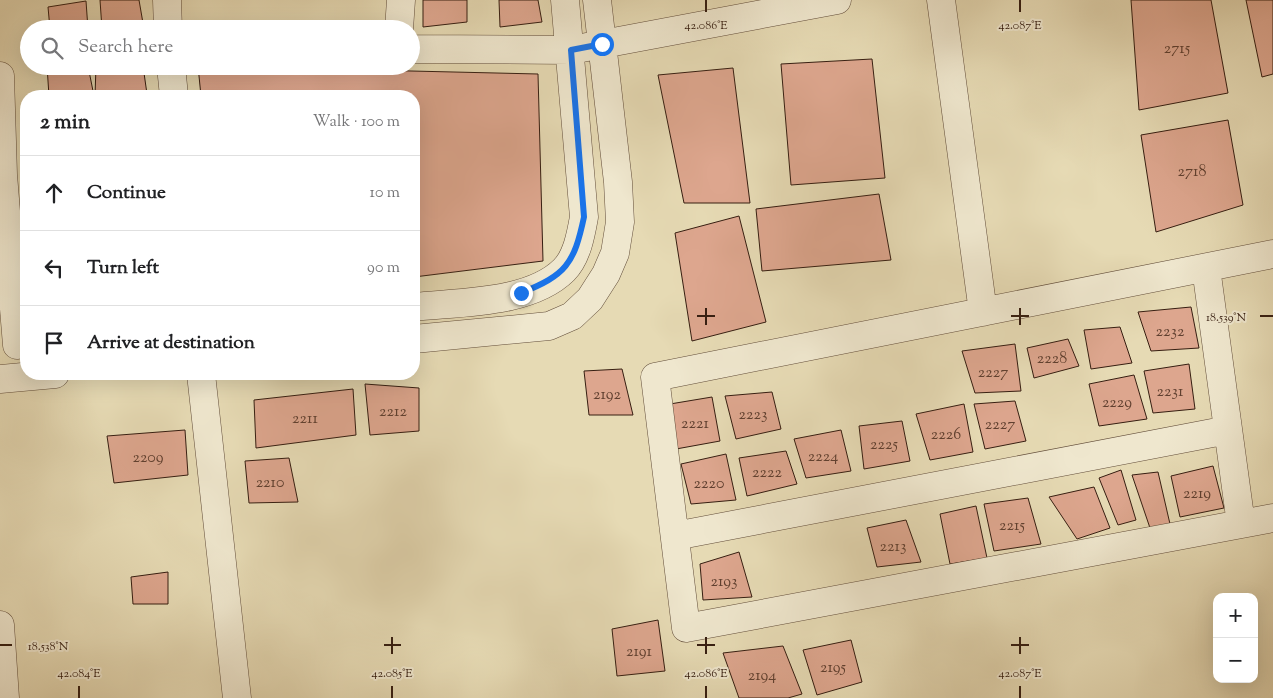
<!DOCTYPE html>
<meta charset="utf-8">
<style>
body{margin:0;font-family:"Sorts Mill Goudy",serif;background:#f6f6f6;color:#202124}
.controls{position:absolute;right:15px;bottom:15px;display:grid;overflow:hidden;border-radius:10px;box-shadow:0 5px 20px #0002}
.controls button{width:45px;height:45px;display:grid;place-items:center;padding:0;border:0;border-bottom:1px solid #e0e0e0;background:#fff;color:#202124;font:25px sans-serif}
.stop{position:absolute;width:15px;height:15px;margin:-11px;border:4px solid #1a73e8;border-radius:50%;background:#fff}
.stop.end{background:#1a73e8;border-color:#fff;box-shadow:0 1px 5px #0008}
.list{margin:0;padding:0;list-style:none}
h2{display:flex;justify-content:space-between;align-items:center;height:65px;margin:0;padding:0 20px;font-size:21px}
h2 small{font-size:16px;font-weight:400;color:#757577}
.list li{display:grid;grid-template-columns:32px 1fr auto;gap:15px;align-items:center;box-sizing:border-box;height:75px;padding:0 20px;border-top:1px solid #e0e0e0}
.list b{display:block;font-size:19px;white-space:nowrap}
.list em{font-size:16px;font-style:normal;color:#757577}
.icon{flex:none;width:28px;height:28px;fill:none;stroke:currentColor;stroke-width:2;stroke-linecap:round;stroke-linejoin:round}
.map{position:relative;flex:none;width:1273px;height:698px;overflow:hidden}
.search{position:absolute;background:#fff;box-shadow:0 5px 20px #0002;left:20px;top:20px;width:400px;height:55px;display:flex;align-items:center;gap:12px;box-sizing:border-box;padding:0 18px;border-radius:28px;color:#757577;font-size:19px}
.panel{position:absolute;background:#fff;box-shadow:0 5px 20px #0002;left:20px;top:90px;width:400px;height:290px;border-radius:20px}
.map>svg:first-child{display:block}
.building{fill:#dda68e;stroke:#361e11}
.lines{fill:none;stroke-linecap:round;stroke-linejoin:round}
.minor-casing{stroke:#624d3a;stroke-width:29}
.minor{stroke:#efe7ce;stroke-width:28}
.route{stroke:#1a73e8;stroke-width:6}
.ticks{fill:none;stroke:#361e11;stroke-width:2}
.labels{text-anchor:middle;stroke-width:4;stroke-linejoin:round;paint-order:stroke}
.number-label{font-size:16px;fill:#604030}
.ticks-label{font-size:12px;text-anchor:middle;fill:#361e11;stroke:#efe7ce;stroke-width:4;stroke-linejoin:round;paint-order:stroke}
</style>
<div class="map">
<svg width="1273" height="698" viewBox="0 0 1273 698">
<rect width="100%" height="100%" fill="#e6dab4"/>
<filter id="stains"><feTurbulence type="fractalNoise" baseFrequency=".004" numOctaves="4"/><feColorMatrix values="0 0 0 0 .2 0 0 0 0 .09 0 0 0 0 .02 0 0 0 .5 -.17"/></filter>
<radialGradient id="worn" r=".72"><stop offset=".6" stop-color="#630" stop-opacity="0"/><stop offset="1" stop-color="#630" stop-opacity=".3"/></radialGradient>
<path class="building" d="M100,0H139L144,29H102Z
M423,0H467V22L423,27Z
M499,0H538L542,22L500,27Z
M1131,0H1211L1228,93L1139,110Z
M1246,0H1273V74L1262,77Z
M86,1L88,29H50L48,7Z
M872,59L885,178L791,185L781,64Z
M47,66H88L94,96H49Z
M96,66H143L147,94L95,96Z
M198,66L538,74L543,261L414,277V96H201Z
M733,68L750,203H684L658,75Z
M1228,120L1243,205L1156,232L1141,135Z
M879,194L891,260L762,271L756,209Z
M739,216L766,322L692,341L675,233Z
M1191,307L1199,348L1151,351L1138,312Z
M1120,327L1132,363L1091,369L1084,330Z
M1068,339L1079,366L1034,378L1027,348Z
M1015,344L1021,391L975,393L962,351Z
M1189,364L1195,409L1153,413L1144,371Z
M622,369L633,415H589L584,371Z
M1134,375L1147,419L1099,426L1089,384Z
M365,384L419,388V431L370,435Z
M353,389L356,435L256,448L254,400Z
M772,392L781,429L736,439L725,396Z
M712,397L720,441L676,449L670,404Z
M1015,401L1026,441L985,449L974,404Z
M964,404L973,452L930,460L916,414Z
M902,421L910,461L864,469L859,426Z
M185,430L188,475L114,483L107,436Z
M841,430L851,471L806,478L794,439Z
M786,451L797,484L747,496L739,458Z
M726,454L736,500L691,504L681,464Z
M289,458L298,502L249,503L245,461Z
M1213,466L1224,508L1180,517L1171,476Z
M1121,470L1136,520L1118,525L1099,478Z
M1158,472L1170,524L1150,528L1132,475Z
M1094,487L1110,528L1077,539L1049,497Z
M1028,498L1041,544L994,551L984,504Z
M976,506L987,558L950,564L940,514Z
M906,520L921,562L877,567L867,528Z
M739,552L752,597L703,600L700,564Z
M168,572V604H133L131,577Z
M658,620L665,671L617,676L612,629Z
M851,640L862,682L817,695L803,650Z
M783,646L802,694L788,698H739L723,653Z"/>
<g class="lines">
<g class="minor-casing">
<path id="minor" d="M167,0L168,29
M941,0L983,312
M399,29L401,0
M411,49L571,50L837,0
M171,66L174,96
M0,76L3,175L17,345
M1273,254L655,377L686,628L1273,518
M1206,268L1241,524
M414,307C459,302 530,304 564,270C577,257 581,234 584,217L565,0
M414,339L549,326L572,316L590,299L606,274L615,253L620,222L618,182L597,0
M201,374L237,698
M0,379L55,374
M675,536L1228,430
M0,625L5,698"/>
</g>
<use href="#minor" class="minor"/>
</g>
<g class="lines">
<path class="route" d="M521,293C566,275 574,264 584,217L571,50L602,44"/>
</g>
<path class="ticks" d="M706,0V12M1020,0V12M706,308V325M1020,308V325M697,316H715M1011,316H1029M1260,316H1273M392,637V654M706,637V654M1020,637V654M0,645H12M384,645H401M697,645H715M1011,645H1029M79,686V698M392,686V698M706,686V698M1020,686V698"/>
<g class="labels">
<g class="number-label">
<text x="1177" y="53">2715</text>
<text x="1192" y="176">2718</text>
<text x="1170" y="336">2232</text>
<text x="1052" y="363">2228</text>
<text x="993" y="377">2227</text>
<text x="1170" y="396">2231</text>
<text x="607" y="399">2192</text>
<text x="1117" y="407">2229</text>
<text x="393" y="416">2212</text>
<text x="753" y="419">2223</text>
<text x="305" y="423">2211</text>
<text x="695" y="428">2221</text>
<text x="1000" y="429">2227</text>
<text x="946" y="439">2226</text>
<text x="884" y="449">2225</text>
<text x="823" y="461">2224</text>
<text x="148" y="462">2209</text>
<text x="767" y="477">2222</text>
<text x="270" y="487">2210</text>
<text x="709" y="488">2220</text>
<text x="1197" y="498">2219</text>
<text x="1012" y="530">2215</text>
<text x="893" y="551">2213</text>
<text x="724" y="586">2193</text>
<text x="639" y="656">2191</text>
<text x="833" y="672">2195</text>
<text x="762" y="680">2194</text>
</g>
</g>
<g class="ticks-label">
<text x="706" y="29">42.086°E</text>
<text x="1020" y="29">42.087°E</text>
<text x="1226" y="321">18.539°N</text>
<text x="48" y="650">18.538°N</text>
<text x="79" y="677">42.084°E</text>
<text x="392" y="677">42.085°E</text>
<text x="706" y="677">42.086°E</text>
<text x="1020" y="677">42.087°E</text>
</g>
<rect width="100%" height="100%" filter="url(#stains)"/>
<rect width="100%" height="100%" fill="url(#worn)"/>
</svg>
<div class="controls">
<button>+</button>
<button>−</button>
</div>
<div class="stop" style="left:602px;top:44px"></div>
<div class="stop end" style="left:521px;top:293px"></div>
<div class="search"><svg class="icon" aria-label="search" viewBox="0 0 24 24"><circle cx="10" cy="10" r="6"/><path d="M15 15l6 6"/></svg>Search here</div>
<section class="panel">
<h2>2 min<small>Walk · 100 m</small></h2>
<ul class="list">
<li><svg class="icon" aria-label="ahead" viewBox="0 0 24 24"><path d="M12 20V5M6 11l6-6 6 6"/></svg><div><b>Continue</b></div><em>10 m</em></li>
<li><svg class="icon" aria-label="left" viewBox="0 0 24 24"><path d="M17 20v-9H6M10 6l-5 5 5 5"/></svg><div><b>Turn left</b></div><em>90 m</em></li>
<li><svg class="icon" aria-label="arrive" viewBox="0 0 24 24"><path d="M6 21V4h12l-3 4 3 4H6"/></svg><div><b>Arrive at destination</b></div></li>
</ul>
</section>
</div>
